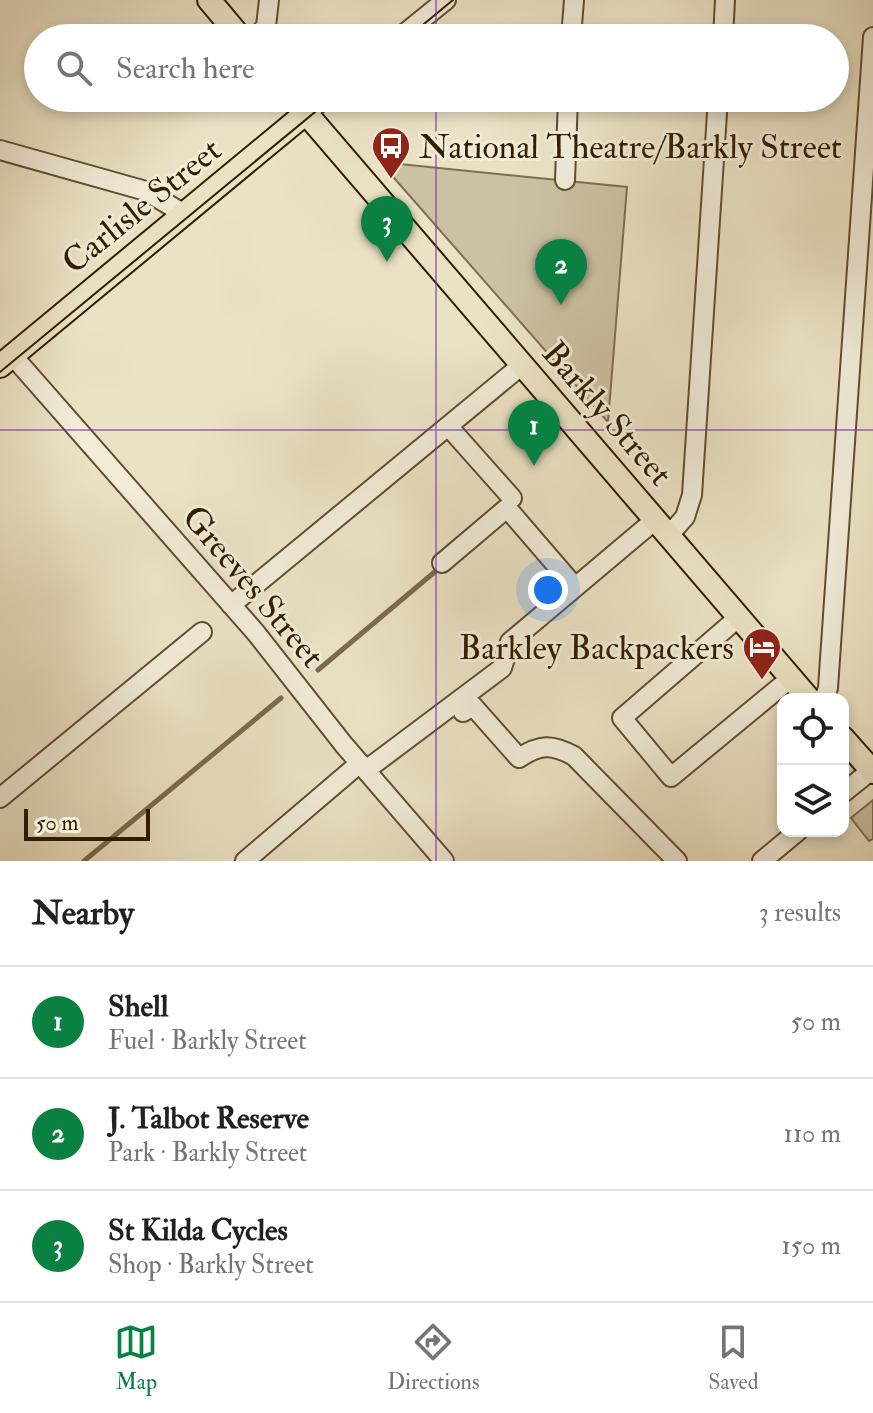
<!DOCTYPE html>
<meta charset="utf-8">
<style>
body{margin:0;font-family:"IM FELL Double Pica",serif;background:#f6f6f6;color:#202124}
.controls{position:absolute;right:24px;bottom:24px;display:grid;overflow:hidden;border-radius:16px;box-shadow:0 4px 12px #0003}
.controls button{width:72px;height:72px;display:grid;place-items:center;padding:0;border:0;border-bottom:2px solid #e0e0e0;background:#fff;color:#202124;font:40px sans-serif}
.scale{position:absolute;left:24px;bottom:20px;width:126px;box-sizing:border-box;padding-left:8px;border:4px solid #321d00;border-top:0;font-size:22px;line-height:28px;white-space:nowrap;color:#321d00;-webkit-text-stroke:6px #f2ecd9;paint-order:stroke}
.you{position:absolute;left:548px;top:590px;width:28px;height:28px;margin:-20px;border:6px solid #fff;border-radius:50%;background:#1a73e8;box-shadow:0 0 0 12px #1a73e833}
.badge{display:grid;place-items:center;width:52px;height:52px;border-radius:50%;background:#0b8043;color:#fff;font-size:26px;font-weight:700}
.pin{position:absolute;translate:-50% -66px;filter:drop-shadow(0 2px 4px #0008)}
.pin::after{content:'';position:absolute;top:42px;width:28px;height:24px;background:inherit;clip-path:polygon(0 0,100% 0,50% 100%)}
.list{margin:0;padding:0;list-style:none}
h2{display:flex;justify-content:space-between;align-items:center;height:104px;margin:0;padding:0 32px;font-size:34px}
h2 small{font-size:26px;font-weight:400;color:#757577}
.list li{display:grid;grid-template-columns:52px 1fr auto;gap:24px;align-items:center;box-sizing:border-box;height:112px;padding:0 32px;border-top:2px solid #e0e0e0}
.list b{display:block;font-size:30px;white-space:nowrap}
.list p{margin:0;font-size:26px;white-space:nowrap;color:#757577}
.list em{font-size:26px;font-style:normal;color:#757577}
.icon{flex:none;width:44px;height:44px;fill:none;stroke:currentColor;stroke-width:2;stroke-linecap:round;stroke-linejoin:round}
.map{position:relative;flex:none;width:873px;height:861px;overflow:hidden}
.search{position:absolute;background:#fff;box-shadow:0 4px 12px #0003;left:24px;right:24px;top:24px;height:88px;display:flex;align-items:center;gap:20px;box-sizing:border-box;padding:0 28px;border-radius:44px;color:#757577;font-size:30px}
.sheet{height:440px;background:#fff}
nav{display:flex;justify-content:space-around;align-items:center;box-sizing:border-box;height:112px;border-top:2px solid #e0e0e0;background:#fff;font-size:22px;color:#757577}
nav a{display:grid;justify-items:center;gap:4px}
nav .on{color:#0b8043}
.map>svg:first-child{display:block}
.green{fill:#ccc1a4;stroke:#7f6f52;stroke-width:2}
.lines{fill:none;stroke-linecap:round;stroke-linejoin:round}
.stream{stroke:#7b6b4e;stroke-width:5}
.minor-casing{stroke:#604e31;stroke-width:22}
.major-casing{stroke:#321d00;stroke-width:26}
.minor{stroke:#f2ecd9;stroke-width:18}
.major{stroke:#ebe2c5;stroke-width:22}
.tram{stroke:#321d00;stroke-width:2}
.grid{fill:none;stroke:#7b2cbf;stroke-width:2;stroke-opacity:0.55}
.labels{text-anchor:middle;stroke-width:6;stroke-linejoin:round;paint-order:stroke}
.poi-label{font-size:34px;fill:#321d00;stroke:#f2ecd9;text-anchor:start}
.street-label{font-size:34px;fill:#321d00;stroke:#f2ecd9}
</style>
<div class="map">
<svg width="873" height="861" viewBox="0 0 873 861">
<rect width="100%" height="100%" fill="#ebe2c5"/>
<filter id="stains"><feTurbulence type="fractalNoise" baseFrequency=".0025" numOctaves="4"/><feColorMatrix values="0 0 0 0 .2 0 0 0 0 .09 0 0 0 0 .02 0 0 0 .5 -.17"/></filter>
<radialGradient id="worn" r=".72"><stop offset=".6" stop-color="#630" stop-opacity="0"/><stop offset="1" stop-color="#630" stop-opacity=".3"/></radialGradient>
<path class="green" d="M380,162L627,187L608,422Z
M873,800V839L869,841L851,818Z"/>
<g class="lines">
<path class="stream" d="M318,670L437,570
M84,861L281,698"/>
<g class="minor-casing">
<path id="minor" d="M256,38L266,26L269,0
M399,38L446,0
M571,38L574,0
M723,38L725,0
M306,113L325,98
M0,150L146,191L184,214
M565,180L568,98
M12,355L256,633L344,745L444,861
M448,426L512,498
M669,535L685,517L692,495L718,98
M442,563L507,508L575,587
M231,605L522,365
M739,617L622,718L671,777L791,678
M824,699L828,688L873,37
M463,712L473,706L519,758C540,744 552,744 574,756L677,861
M366,770L502,668L510,642L655,520
M843,793L873,769
M0,798L202,632
M245,861L360,763
M762,861L798,831"/>
</g>
<g class="major-casing">
<path id="major" d="M209,0L241,38
M293,98L809,699
M0,366L306,113
M843,738L873,772"/>
</g>
<use href="#minor" class="minor"/>
<use href="#major" class="major"/>
<path class="tram" d="M407,38L453,0
M0,372L332,98"/>
</g>
<path class="grid" d="M436,0V38M436,98V861M0,430H873"/>
<defs>
<g id="bus-pin" transform="scale(2)"><path d="M0 17L-7.5 6A9.5 9.5 0 1 1 7.5 6Z" fill="#8f2418" stroke="#f2ecd9"/><path d="M-5-6H5V4H4V6H2V4H-2V6H-4V4H-5ZM-3.5-4V0h7V-4ZM-3.5 1.2v1.5H-2V1.2ZM2 1.2v1.5H3.5V1.2Z" fill="#fff"/></g>
<g id="hotel-pin" transform="scale(2)"><path d="M0 17L-7.5 6A9.5 9.5 0 1 1 7.5 6Z" fill="#8f2418" stroke="#f2ecd9"/><path d="M-6-4.5h1.5V1H6V5H4.5V3h-9V5H-6ZM-4 0a1.8 1.8 0 1 1 3.6 0ZM.5 0V-2.5h3Q6-2.5 6 0Z" fill="#fff"/></g>
</defs>
<g fill-rule="evenodd">
<use href="#bus-pin" x="391" y="146"/>
<use href="#hotel-pin" x="762" y="647"/>
</g>
<g class="labels">
<g class="poi-label">
<text x="419" y="158">National Theatre/Barkly Street</text>
<text x="734" y="659" text-anchor="end">Barkley Backpackers</text>
</g>
<g class="street-label">
<text transform="translate(141 205) rotate(-39)" y="12">Carlisle Street</text>
<text transform="translate(608 413) rotate(49)" y="12">Barkly Street</text>
<text transform="translate(254 586) rotate(50)" y="12">Greeves Street</text>
</g>
</g>
<rect width="100%" height="100%" filter="url(#stains)"/>
<rect width="100%" height="100%" fill="url(#worn)"/>
</svg>
<div class="controls">
<button><svg class="icon" aria-label="locate" viewBox="0 0 24 24"><circle cx="12" cy="12" r="6"/><path d="M12 2v4M12 18v4M2 12h4M18 12h4"/></svg></button>
<button><svg class="icon" aria-label="layers" viewBox="0 0 24 24"><path d="M12 4l9 5-9 5-9-5zM3 14l9 5 9-5"/></svg></button>
</div>
<div class="scale">50 m</div>
<div class="you"></div>
<div class="pin badge" style="left:534px;top:466px">1</div>
<div class="pin badge" style="left:561px;top:305px">2</div>
<div class="pin badge" style="left:387px;top:262px">3</div>
<div class="search"><svg class="icon" aria-label="search" viewBox="0 0 24 24"><circle cx="10" cy="10" r="6"/><path d="M15 15l6 6"/></svg>Search here</div>
</div>
<section class="sheet">
<h2>Nearby<small>3 results</small></h2>
<ul class="list">
<li><span class="badge">1</span><div><b>Shell</b><p>Fuel · Barkly Street</p></div><em>50 m</em></li>
<li><span class="badge">2</span><div><b>J. Talbot Reserve</b><p>Park · Barkly Street</p></div><em>110 m</em></li>
<li><span class="badge">3</span><div><b>St Kilda Cycles</b><p>Shop · Barkly Street</p></div><em>150 m</em></li>
</ul>
</section>
<nav>
<a class="on"><svg class="icon" aria-label="map" viewBox="0 0 24 24"><path d="M3 6l6-2 6 2 6-2v14l-6 2-6-2-6 2zM9 4v14M15 6v14"/></svg>Map</a>
<a><svg class="icon" aria-label="directions" viewBox="0 0 24 24"><path d="M12 3l9 9-9 9-9-9zM9 14v-3h6M13 9l2 2-2 2"/></svg>Directions</a>
<a><svg class="icon" aria-label="saved" viewBox="0 0 24 24"><path d="M7 4h10v16l-5-4-5 4z"/></svg>Saved</a>
</nav>
